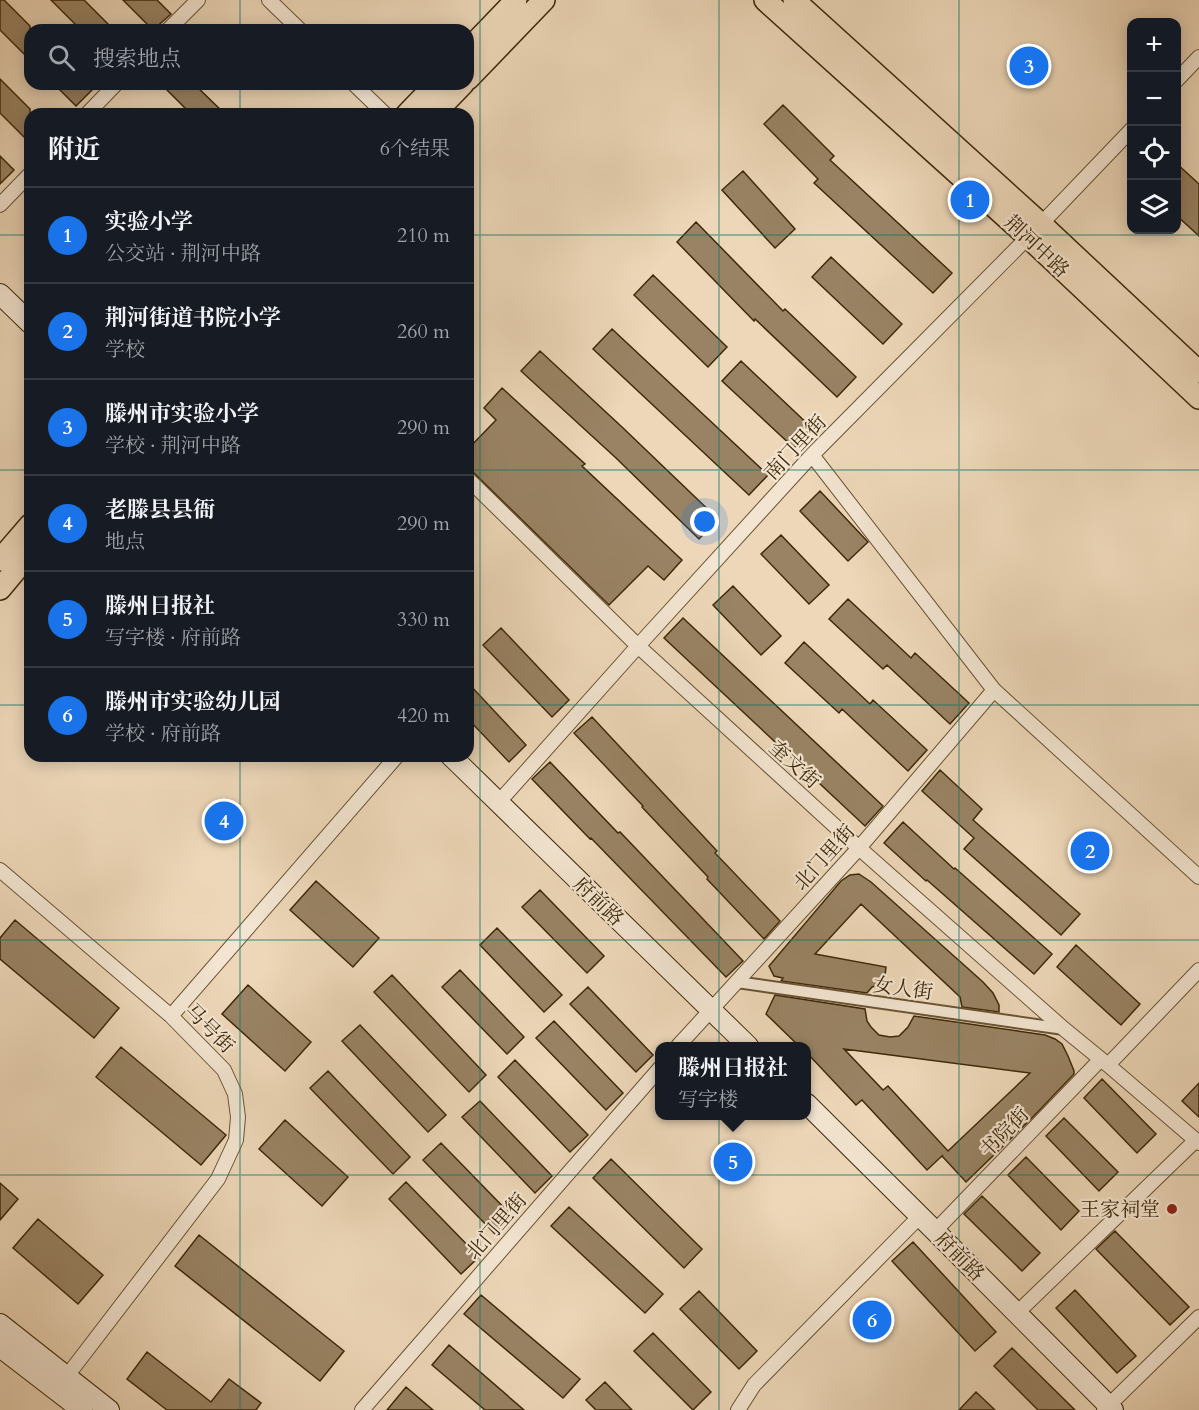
<!DOCTYPE html>
<html lang="zh">
<meta charset="utf-8">
<style>
body{margin:0;font-family:Cardo,"Noto Serif SC",serif;background:#242831;color:#f1f3f6}
.controls{position:absolute;right:18px;top:18px;display:grid;overflow:hidden;border-radius:12px;box-shadow:0 3px 15px #0003}
.controls button{width:54px;height:54px;display:grid;place-items:center;padding:0;border:0;border-bottom:2px solid #363941;background:#171b24;color:#f1f3f6;font:30px sans-serif}
.you{position:absolute;left:705px;top:522px;width:21px;height:21px;margin:-15px;border:4px solid #fff;border-radius:50%;background:#1a73e8;box-shadow:0 0 0 9px #1a73e833}
.badge{display:grid;place-items:center;width:39px;height:39px;border-radius:50%;background:#1a73e8;color:#fff;font-size:20px;font-weight:700}
.pin{position:absolute;translate:-50% -50%;border:3px solid #fff;box-shadow:0 2px 6px #0006}
.popup{position:absolute;left:655px;top:1042px;width:156px;height:78px;box-sizing:border-box;display:grid;place-content:center;border-radius:12px;background:#171b24;filter:drop-shadow(0 2px 4px #0005);font-size:20px;white-space:nowrap;color:#9ea1a6}
.popup b{font-size:22px;color:#f1f3f6}
.popup::after{content:'';position:absolute;left:50%;top:100%;margin-left:-12px;border:12px solid transparent;border-top-color:#171b24}
.list{margin:0;padding:0;list-style:none}
h2{display:flex;justify-content:space-between;align-items:center;height:78px;margin:0;padding:0 24px;font-size:26px}
h2 small{font-size:20px;font-weight:400;color:#9ea1a6}
.list li{display:grid;grid-template-columns:39px 1fr auto;gap:18px;align-items:center;box-sizing:border-box;height:96px;padding:0 24px;border-top:2px solid #363941}
.list b{display:block;font-size:22px;white-space:nowrap}
.list p{margin:0;font-size:20px;white-space:nowrap;color:#9ea1a6}
.list em{font-size:20px;font-style:normal;color:#9ea1a6}
.icon{flex:none;width:33px;height:33px;fill:none;stroke:currentColor;stroke-width:2;stroke-linecap:round;stroke-linejoin:round}
.map{position:relative;flex:none;width:1199px;height:1410px;overflow:hidden}
.search{position:absolute;background:#171b24;box-shadow:0 3px 15px #0003;left:24px;top:24px;width:450px;height:66px;display:flex;align-items:center;gap:15px;box-sizing:border-box;padding:0 21px;border-radius:18px;color:#9ea1a6;font-size:22px}
.panel{position:absolute;background:#171b24;box-shadow:0 3px 15px #0003;left:24px;top:108px;width:450px;height:654px;border-radius:18px}
.map>svg:first-child{display:block}
.building{fill:#998364;stroke:#3e2909;stroke-width:1.5;fill-rule:evenodd}
.lines{fill:none;stroke-linecap:round;stroke-linejoin:round}
.pedestrian-casing{stroke:#6a5435;stroke-width:14}
.minor-casing{stroke:#6a5435;stroke-width:16}
.secondary-casing{stroke:#3e2909;stroke-width:22}
.primary-casing{stroke:#3e2909;stroke-width:24}
.pedestrian{stroke:#f3e5d1;stroke-width:10}
.minor{stroke:#f3e5d1;stroke-width:14}
.secondary{stroke:#f3e5d1;stroke-width:20}
.primary{stroke:#edd7b8;stroke-width:21}
.grid{fill:none;stroke:#0f766e;stroke-width:1.5;stroke-opacity:0.55}
.poi-dot{fill:#8f2418;stroke:#f3e5d1;stroke-width:2}
.labels{text-anchor:middle;stroke-width:4.5;stroke-linejoin:round;paint-order:stroke}
.street-label{font-size:20px;fill:#3e2909;stroke:#f3e5d1}
.poi-label{font-size:20px;fill:#3e2909;stroke:#f3e5d1;text-anchor:end}
</style>
<div class="map">
<svg width="1199" height="1410" viewBox="0 0 1199 1410">
<rect width="100%" height="100%" fill="#edd7b8"/>
<filter id="stains"><feTurbulence type="fractalNoise" baseFrequency=".00333" numOctaves="4"/><feColorMatrix values="0 0 0 0 .2 0 0 0 0 .09 0 0 0 0 .02 0 0 0 .5 -.17"/></filter>
<radialGradient id="worn" r=".72"><stop offset=".6" stop-color="#630" stop-opacity="0"/><stop offset="1" stop-color="#630" stop-opacity=".3"/></radialGradient>
<path class="building" d="M0,0H4L30,26V60L0,30Z
M51,0H84L114,30H81Z
M123,0H157L171,14L153,30Z
M0,79L30,109V143L0,113Z
M54,84H88L93,89L76,106Z
M161,84H194L225,114H191Z
M783,105L834,156L830,160L952,273L933,293L814,183L818,179L764,124Z
M0,156L14,170L0,184Z
M1176,163L1199,184V236L1176,215Z
M743,171L795,229L775,248L722,190Z
M696,222L783,311L785,309L856,377L837,397L755,319L754,321L677,242Z
M831,257L902,324L883,344L812,277Z
M653,275L727,347L708,367L634,295Z
M612,329L768,475L749,495L593,349Z
M540,351L622,427L718,519L699,539L616,458L521,371Z
M741,361L812,428L794,448L722,381Z
M502,388L585,464L582,466L682,560L664,580L648,566L609,605L474,473L468,469V449L496,420L484,408Z
M820,491L868,542L848,561L800,511Z
M781,535L829,585L809,604L761,554Z
M733,586L781,636L761,655L713,605Z
M848,599L911,658L915,653L969,703L950,724L887,665L883,669L829,619Z
M683,618L883,806L865,826L664,638Z
M501,628L569,700L552,717L483,645Z
M804,642L870,704L873,700L927,750L908,771L842,709L839,713L785,663Z
M468,683L526,745L509,762L468,719Z
M592,717L717,851L715,853L780,921L764,939L707,879L708,877L642,807L643,806L574,733Z
M550,762L618,833L620,832L743,961L726,977L591,838L590,839L532,779Z
M940,770L982,809L973,820L1080,914L1061,935L964,849L974,838L922,791Z
M903,822L954,869L955,868L1052,954L1034,974L927,880L926,881L884,843Z
M859,874L871,882L983,982L993,993L999,1005V1012L962,1007L960,997L861,904L815,954L886,967L884,984L872,987L867,993L781,981L783,978L774,976L769,966L841,881L850,875Z
M316,881L379,938L353,967L290,910Z
M540,890L604,956L587,973L522,907Z
M15,920L119,1008L94,1038L0,959V938Z
M497,928L562,995L544,1012L480,945Z
M1076,945L1140,1004L1121,1025L1057,967Z
M460,970L524,1037L507,1054L442,987Z
M392,975L486,1075L469,1092L374,992Z
M248,985L311,1042L285,1071L222,1014Z
M588,987L653,1055L636,1072L570,1004Z
M775,995L865,1009L867,1021L871,1027L879,1035L890,1037L899,1036L908,1027L914,1016L1045,1035L1055,1039L1062,1044L1068,1056L1074,1071V1074L1030,1120L966,1182L942,1156L943,1155L927,1170L862,1100L856,1105L807,1053V1047H800L766,1014ZM844,1049L1030,1073L948,1151L888,1086L883,1090Z
M554,1021L623,1093L606,1110L536,1038Z
M360,1025L446,1115L428,1132L342,1041Z
M121,1047L226,1135L201,1165L96,1077Z
M515,1060L588,1135L570,1152L498,1077Z
M328,1071L410,1157L393,1174L310,1088Z
M1102,1079L1156,1134L1137,1153L1084,1098Z
M1199,1083V1117L1182,1101Z
M480,1101L552,1176L535,1193L462,1117Z
M1064,1118L1118,1172L1099,1191L1046,1136Z
M285,1120L348,1177L322,1206L259,1149Z
M441,1143L514,1218L496,1235L423,1160Z
M1026,1157L1079,1211L1061,1230L1008,1175Z
M611,1159L702,1249L684,1268L593,1178Z
M406,1182L479,1257L461,1274L389,1199Z
M0,1183L18,1199L0,1220Z
M982,1196L1040,1253L1022,1271L964,1214Z
M569,1207L663,1294L645,1313L551,1226Z
M38,1219L103,1275L78,1304L13,1248Z
M1115,1231L1189,1307L1170,1325L1096,1249Z
M199,1235L344,1351L320,1381L175,1266Z
M913,1242L996,1332L975,1351L892,1261Z
M1075,1290L1136,1356L1117,1373L1056,1308Z
M699,1291L757,1351L739,1369L680,1309Z
M481,1295L580,1379L563,1398L464,1314Z
M653,1333L711,1392L693,1410L634,1351Z
M449,1345L524,1410H485L432,1365Z
M1012,1348L1075,1410H1038L994,1366Z
M147,1352L211,1402L229,1379L261,1403L256,1410H167L127,1379Z
M605,1382L632,1410H596L586,1400Z
M406,1387L433,1410H387Z
M976,1392L995,1410H959Z"/>
<g class="lines">
<g class="pedestrian-casing">
<path id="pedestrian" d="M737,982L1064,1029"/>
</g>
<g class="minor-casing">
<path id="minor" d="M269,0L300,30
M168,30L198,0
M1176,81L1199,57
M354,84L385,114
M87,114L116,84
M0,205L30,174
M812,455L994,690L1199,877
M468,479L638,646L859,848L1064,1029L1108,1065L1199,1143
M498,803L638,646L812,455L1041,224L1132,129
M0,870L171,1016L224,1070L235,1094L238,1117L236,1140L218,1179L67,1376
M171,1016L397,756
M678,1046L859,848L994,690
M1108,1065L1199,970
M935,1231L1100,1060
M1017,1313L1196,1140
M362,1410L660,1068
M738,1410L754,1385L920,1216
M1104,1410L1199,1317"/>
</g>
<g class="secondary-casing">
<path id="secondary" d="M0,294L30,323
M451,756L748,1046
M807,1104L935,1231L1113,1410
M0,1324L109,1410
M0,1347L82,1410"/>
</g>
<g class="primary-casing">
<path id="primary" d="M765,0L1028,237L1199,398
M794,0L1041,224L1199,372
M468,50L516,0
M468,79L544,0
M407,114L436,84
M434,114L463,84
M0,560L30,525
M0,589L30,553"/>
</g>
<use href="#pedestrian" class="pedestrian"/>
<use href="#minor" class="minor"/>
<use href="#secondary" class="secondary"/>
<use href="#primary" class="primary"/>
</g>
<path class="grid" d="M240,0V30M480,0V1410M719,0V1410M959,0V1410M240,84V114M0,235H30M468,235H1199M0,470H30M468,470H1199M0,705H30M468,705H1199M240,756V1410M0,940H1199M0,1175H1199"/>
<circle class="poi-dot" cx="1172" cy="1209" r="6"/>
<g class="labels">
<g class="street-label">
<text transform="translate(1037 246) rotate(43)" y="7">荆河中路</text>
<text transform="translate(795 447) rotate(-47)" y="7">南门里街</text>
<text transform="translate(795 764) rotate(42)" y="7">奎文街</text>
<text transform="translate(824 857) rotate(-48)" y="7">北门里街</text>
<text transform="translate(599 901) rotate(44)" y="7">府前路</text>
<text transform="translate(903 988) rotate(8)" y="7">女人街</text>
<text transform="translate(210 1028) rotate(45)" y="7">马号街</text>
<text transform="translate(1004 1132) rotate(-46)" y="7">书院街</text>
<text transform="translate(496 1226) rotate(-49)" y="7">北门里街</text>
<text transform="translate(960 1256) rotate(45)" y="7">府前路</text>
</g>
<g class="poi-label">
<text x="1160" y="1216">王家祠堂</text>
</g>
</g>
<rect width="100%" height="100%" filter="url(#stains)"/>
<rect width="100%" height="100%" fill="url(#worn)"/>
</svg>
<div class="controls">
<button>+</button>
<button>−</button>
<button><svg class="icon" aria-label="locate" viewBox="0 0 24 24"><circle cx="12" cy="12" r="6"/><path d="M12 2v4M12 18v4M2 12h4M18 12h4"/></svg></button>
<button><svg class="icon" aria-label="layers" viewBox="0 0 24 24"><path d="M12 4l9 5-9 5-9-5zM3 14l9 5 9-5"/></svg></button>
</div>
<div class="you"></div>
<div class="pin badge" style="left:970px;top:200px">1</div>
<div class="pin badge" style="left:1090px;top:851px">2</div>
<div class="pin badge" style="left:1029px;top:66px">3</div>
<div class="pin badge" style="left:224px;top:821px">4</div>
<div class="pin badge" style="left:733px;top:1162px">5</div>
<div class="popup"><b>滕州日报社</b>写字楼</div>
<div class="pin badge" style="left:872px;top:1320px">6</div>
<div class="search"><svg class="icon" aria-label="search" viewBox="0 0 24 24"><circle cx="10" cy="10" r="6"/><path d="M15 15l6 6"/></svg>搜索地点</div>
<section class="panel">
<h2>附近<small>6个结果</small></h2>
<ul class="list">
<li><span class="badge">1</span><div><b>实验小学</b><p>公交站 · 荆河中路</p></div><em>210 m</em></li>
<li><span class="badge">2</span><div><b>荆河街道书院小学</b><p>学校</p></div><em>260 m</em></li>
<li><span class="badge">3</span><div><b>滕州市实验小学</b><p>学校 · 荆河中路</p></div><em>290 m</em></li>
<li><span class="badge">4</span><div><b>老滕县县衙</b><p>地点</p></div><em>290 m</em></li>
<li><span class="badge">5</span><div><b>滕州日报社</b><p>写字楼 · 府前路</p></div><em>330 m</em></li>
<li><span class="badge">6</span><div><b>滕州市实验幼儿园</b><p>学校 · 府前路</p></div><em>420 m</em></li>
</ul>
</section>
</div>
